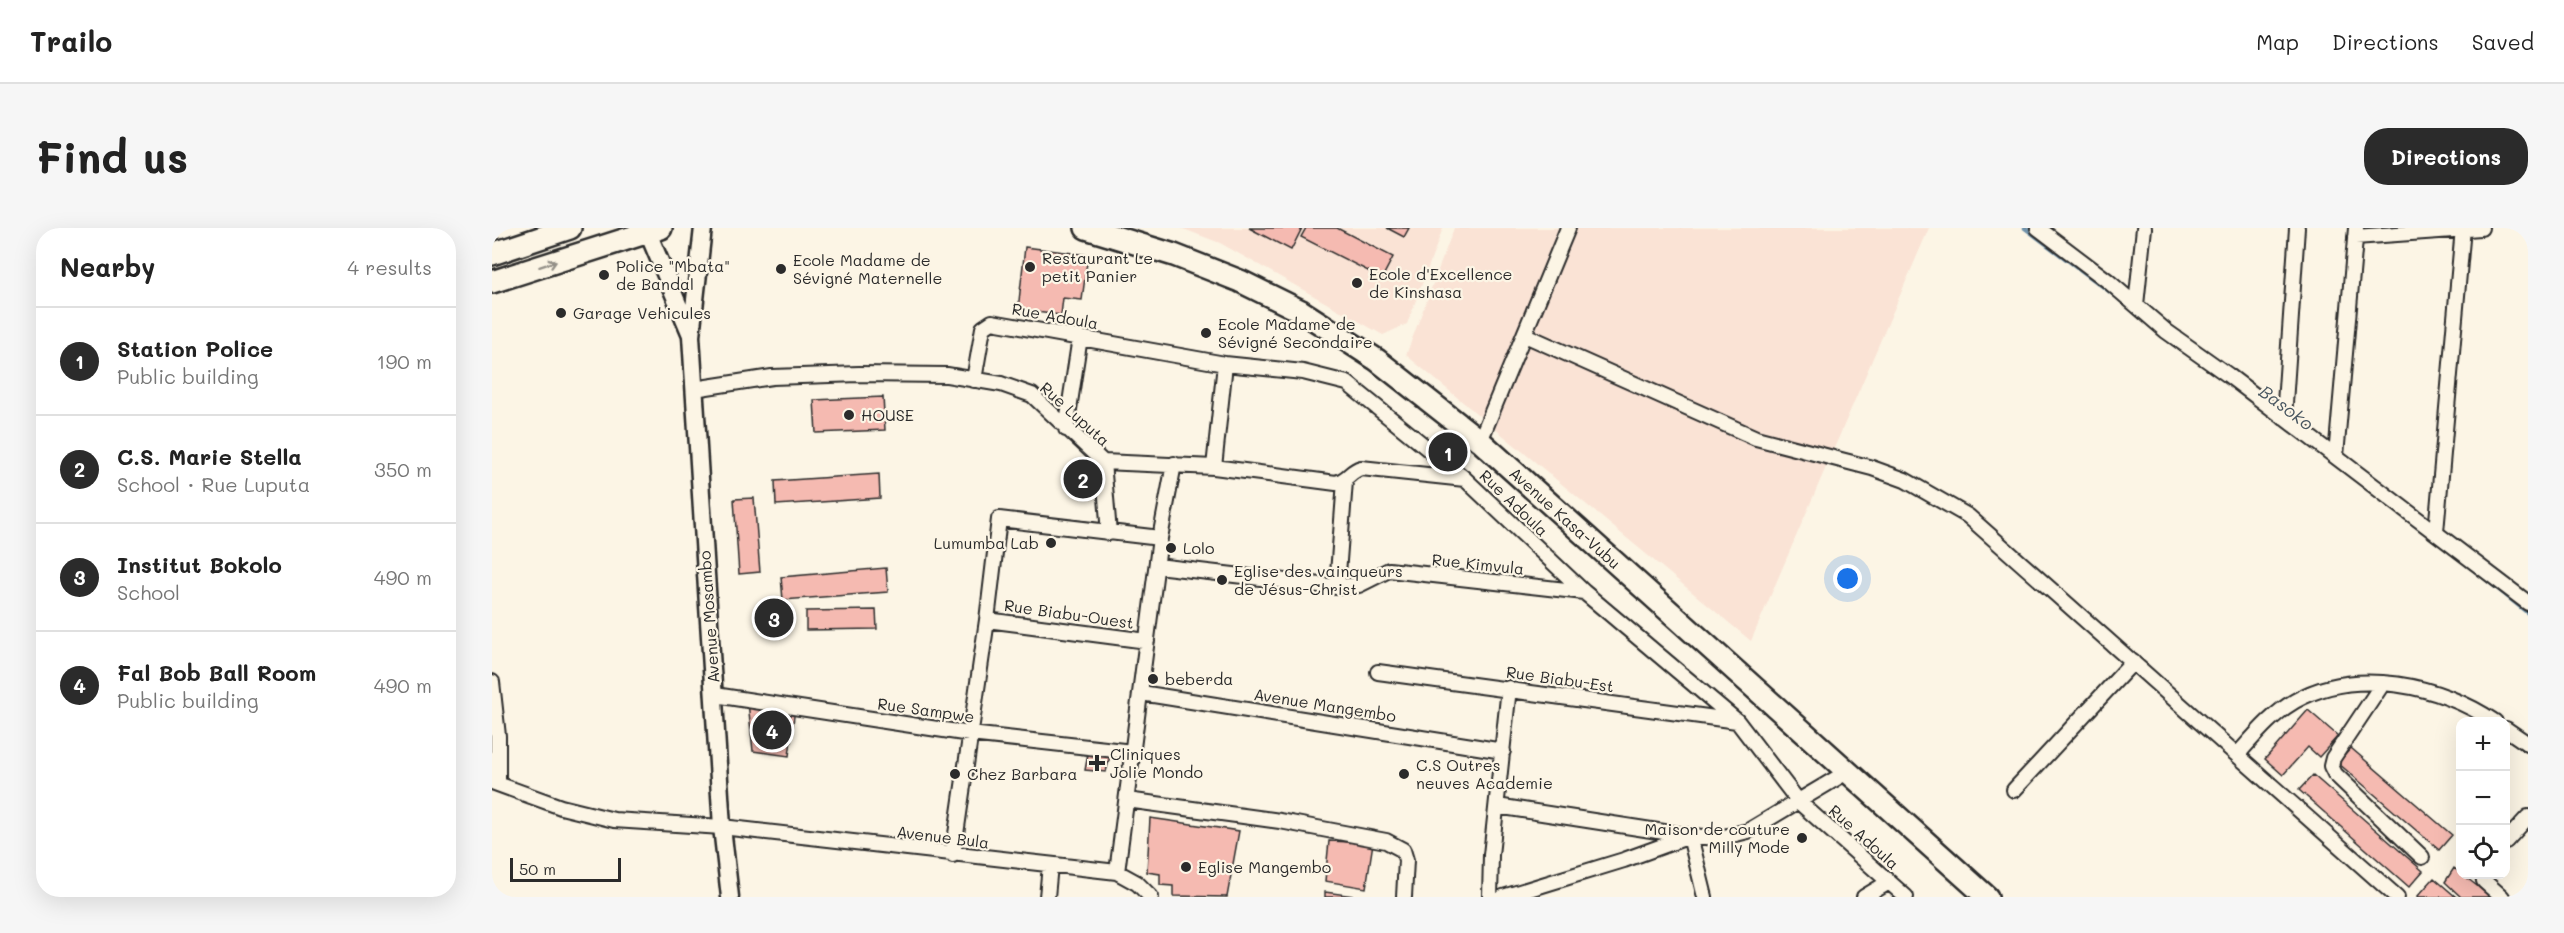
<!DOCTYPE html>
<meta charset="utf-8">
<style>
body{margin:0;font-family:Mali,sans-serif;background:#f6f6f6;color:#222}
.controls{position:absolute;right:18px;bottom:18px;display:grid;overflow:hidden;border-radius:12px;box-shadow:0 6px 24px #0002}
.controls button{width:54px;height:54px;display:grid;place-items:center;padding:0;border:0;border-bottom:2px solid #e0e0e0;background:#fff;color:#222;font:30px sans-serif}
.scale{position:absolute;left:18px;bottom:15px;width:111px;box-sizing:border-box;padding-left:6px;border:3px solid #2b2b2b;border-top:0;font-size:16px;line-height:21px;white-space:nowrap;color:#2b2b2b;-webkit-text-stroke:4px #fcf5e5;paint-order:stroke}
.you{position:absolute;left:1356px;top:351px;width:21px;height:21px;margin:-15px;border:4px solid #fff;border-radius:50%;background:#1a73e8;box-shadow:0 0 0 9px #1a73e833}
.badge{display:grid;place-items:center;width:39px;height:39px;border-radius:50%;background:#2b2b2b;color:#fff;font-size:20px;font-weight:700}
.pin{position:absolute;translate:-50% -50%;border:3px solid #fff;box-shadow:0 2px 6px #0006}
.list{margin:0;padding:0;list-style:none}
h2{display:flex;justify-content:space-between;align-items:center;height:78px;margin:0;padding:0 24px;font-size:26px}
h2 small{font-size:20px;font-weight:400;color:#767676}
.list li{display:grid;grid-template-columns:39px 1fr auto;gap:18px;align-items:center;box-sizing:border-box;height:108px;padding:0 24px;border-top:2px solid #e0e0e0}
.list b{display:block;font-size:22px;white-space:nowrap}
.list p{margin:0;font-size:20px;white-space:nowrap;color:#767676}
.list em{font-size:20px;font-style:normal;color:#767676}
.icon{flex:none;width:33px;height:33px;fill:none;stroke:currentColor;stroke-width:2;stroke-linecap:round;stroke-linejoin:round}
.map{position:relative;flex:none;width:2036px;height:669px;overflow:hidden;border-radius:24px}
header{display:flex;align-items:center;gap:36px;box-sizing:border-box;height:84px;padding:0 30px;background:#fff;border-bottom:2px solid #e0e0e0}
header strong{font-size:28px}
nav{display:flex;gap:33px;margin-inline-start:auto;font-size:21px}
.intro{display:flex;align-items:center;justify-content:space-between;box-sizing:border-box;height:144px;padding:0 36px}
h1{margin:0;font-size:42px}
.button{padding:15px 27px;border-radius:24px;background:#2b2b2b;color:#fff;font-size:21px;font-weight:700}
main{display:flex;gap:36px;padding:0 36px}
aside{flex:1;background:#fff;border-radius:24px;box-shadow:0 6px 24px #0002}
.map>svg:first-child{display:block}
.built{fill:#fae3d5}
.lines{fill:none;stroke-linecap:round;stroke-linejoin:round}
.stream{stroke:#7092aa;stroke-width:4.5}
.building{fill:#f5bab1;stroke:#2b2b2b;stroke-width:1.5}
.minor-casing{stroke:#2b2b2b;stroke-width:18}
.tertiary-casing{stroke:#2b2b2b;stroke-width:21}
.primary-casing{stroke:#2b2b2b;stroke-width:26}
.minor{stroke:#fcf5e5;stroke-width:14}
.tertiary{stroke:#fcf5e5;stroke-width:16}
.primary{stroke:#fcf5e5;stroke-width:21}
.oneway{stroke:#949088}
.poi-dot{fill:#2b2b2b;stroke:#fcf5e5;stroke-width:2}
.labels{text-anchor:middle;stroke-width:4.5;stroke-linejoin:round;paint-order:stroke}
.poi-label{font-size:16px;fill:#2b2b2b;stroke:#fcf5e5;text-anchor:start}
.street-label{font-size:16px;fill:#2b2b2b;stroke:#fcf5e5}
.water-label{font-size:18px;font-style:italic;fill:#485660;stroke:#fcf5e5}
</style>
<header>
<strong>Trailo</strong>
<nav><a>Map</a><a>Directions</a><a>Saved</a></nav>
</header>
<div class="intro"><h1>Find us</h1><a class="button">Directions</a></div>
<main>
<aside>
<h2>Nearby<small>4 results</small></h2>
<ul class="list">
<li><span class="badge">1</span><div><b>Station Police</b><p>Public building</p></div><em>190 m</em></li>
<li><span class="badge">2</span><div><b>C.S. Marie Stella</b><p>School · Rue Luputa</p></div><em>350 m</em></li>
<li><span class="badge">3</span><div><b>Institut Bokolo</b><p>School</p></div><em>490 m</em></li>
<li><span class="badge">4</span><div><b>Fal Bob Ball Room</b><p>Public building</p></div><em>490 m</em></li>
</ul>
</aside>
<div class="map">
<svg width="2036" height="669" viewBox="0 0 2036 669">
<rect width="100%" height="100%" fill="#fcf5e5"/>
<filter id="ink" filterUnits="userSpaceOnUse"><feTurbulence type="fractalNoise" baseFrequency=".0167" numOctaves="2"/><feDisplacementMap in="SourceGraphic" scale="12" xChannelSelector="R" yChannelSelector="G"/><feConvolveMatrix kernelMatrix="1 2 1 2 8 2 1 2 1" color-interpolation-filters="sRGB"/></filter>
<g filter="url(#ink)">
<path class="built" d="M689,0H951L915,96L891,107L728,15Z
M962,0H1437L1259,413L914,127Z"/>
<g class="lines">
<path class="stream" d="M1533,0L1625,69
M1980,340L2036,385"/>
</g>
<path class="building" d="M757,0H810L799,22Z
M814,0H845L901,29L890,50L809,9Z
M895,0H917L912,9Z
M533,19L596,27L590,72L571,70L569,87L526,82Z
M391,169L393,202L324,205L322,172Z
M387,246L388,270L284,277L283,253Z
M262,270L268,344L247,346L242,271Z
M394,340L396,364L291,372L289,349Z
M384,382L385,401L314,402V383Z
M256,474L303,480L297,528L261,523Z
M1816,482L1846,508L1827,529L1816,519L1791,547L1773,531Z
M1859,520L1960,607L1947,622L1846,535Z
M596,526L618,528L614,544L593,542Z
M1821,547L1931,643L1917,659L1807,562Z
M658,590L747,603L735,669L681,668V658L668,657V646L655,644Z
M837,613L881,615L874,660L833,653Z
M1962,640L1998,668V669H1969L1953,654Z
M1942,650L1964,669H1925Z
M833,664L869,669H833Z"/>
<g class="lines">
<g class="minor-casing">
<path id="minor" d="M1546,0L1616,53L1674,103L1736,147L2036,375
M1863,9L1989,0
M1644,77L1652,0
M1033,107L1264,210L1380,240L1413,252L1476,288L1905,669
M482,152L491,100L500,94L733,136L811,144L855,155L973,251L1092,364L1245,493L1307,574L1414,669
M202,161L280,149L367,146L455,147L509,156L540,167L611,234L722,239L844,255C856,252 858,243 869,240L973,251
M1792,190L1805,0
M574,201L588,109
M988,213L1076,0
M1844,228L1864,0
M611,234L617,305
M722,239L733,136
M1944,304L1971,0
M665,338L845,359L867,357L897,342L1092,364
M845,359L853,253
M495,392L655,413
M886,444L1245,493
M0,454L6,508V556
M1891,455L1841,530L1839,538L1843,546L1930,629
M649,465L1011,523
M223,467L478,506L641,524
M2014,501L2036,516
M1746,526C1763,507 1780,486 1803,473C1863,438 1949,457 2003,494
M0,554L69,579L122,592L230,599L625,644L645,655L659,669
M1522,562L1641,434
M635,572L788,593L894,613L911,622L914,632L912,669
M1005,578L1198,608L1213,669
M2014,613L2036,589
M461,627L495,392L507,291L668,310
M625,644L668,310L682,236
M1991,646L1992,653L2010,669
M555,669L558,637
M998,669L999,627L1017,460
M1011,669L1132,632L1198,608L1228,610L1256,603L1355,544
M1372,669L1397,654"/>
</g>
<g class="tertiary-casing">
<path id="tertiary" d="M154,0L199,107
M211,0L199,108L230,599L238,669"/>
</g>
<g class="primary-casing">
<path id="primary" d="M594,0L682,27L748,53L809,83L885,132L988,213L1495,669
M0,26L78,0
M0,54L169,0"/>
</g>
<use href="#minor" class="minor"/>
<use href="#tertiary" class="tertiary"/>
<use href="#primary" class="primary"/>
</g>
<defs><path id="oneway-shaft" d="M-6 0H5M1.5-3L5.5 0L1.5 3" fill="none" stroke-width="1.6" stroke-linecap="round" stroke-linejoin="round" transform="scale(1.5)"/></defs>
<use class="oneway" href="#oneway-shaft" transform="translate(56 36) rotate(-18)"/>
</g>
<g class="poi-dot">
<circle cx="538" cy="39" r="6"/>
<circle cx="289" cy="41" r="6"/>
<circle cx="112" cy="47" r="6"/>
<circle cx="865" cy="55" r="6"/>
<circle cx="69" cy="85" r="6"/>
<circle cx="714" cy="105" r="6"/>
<circle cx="357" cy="187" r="6"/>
<circle cx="559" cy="315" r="6"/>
<circle cx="679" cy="320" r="6"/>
<circle cx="730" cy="352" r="6"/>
<circle cx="661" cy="451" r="6"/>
<path d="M602 526h6v6h6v6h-6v6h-6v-6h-6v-6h6z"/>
<circle cx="463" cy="546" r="6"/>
<circle cx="912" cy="546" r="6"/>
<circle cx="1310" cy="610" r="6"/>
<circle cx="694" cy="639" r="6"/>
</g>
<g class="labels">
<g class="poi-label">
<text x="550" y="36">Restaurant Le<tspan x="550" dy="18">petit Panier</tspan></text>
<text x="301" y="38">Ecole Madame de<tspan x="301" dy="18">Sévigné Maternelle</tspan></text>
<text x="124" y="44">Police "Mbata"<tspan x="124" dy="18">de Bandal</tspan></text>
<text x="877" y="52">Ecole d'Excellence<tspan x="877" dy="18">de Kinshasa</tspan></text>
<text x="81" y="91">Garage Vehicules</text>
<text x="726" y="102">Ecole Madame de<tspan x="726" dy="18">Sévigné Secondaire</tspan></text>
<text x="369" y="193">HOUSE</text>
<text x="547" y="321" text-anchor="end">Lumumba Lab</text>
<text x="691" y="326">Lolo</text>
<text x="742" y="349">Eglise des vainqueurs<tspan x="742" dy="18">de Jésus-Christ</tspan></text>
<text x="673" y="457">beberda</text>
<text x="618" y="532">Cliniques<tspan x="618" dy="18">Jolie Mondo</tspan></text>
<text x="924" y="543">C.S Outres<tspan x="924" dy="18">neuves Academie</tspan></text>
<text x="475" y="552">Chez Barbara</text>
<text x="1298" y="607" text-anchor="end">Maison de couture<tspan x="1298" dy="18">Milly Mode</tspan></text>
<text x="706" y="645">Eglise Mangembo</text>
</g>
<g class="street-label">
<text transform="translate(563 88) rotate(10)" y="6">Rue Adoula</text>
<text transform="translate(583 186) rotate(42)" y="6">Rue Luputa</text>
<text transform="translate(1022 275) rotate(44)" y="6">Rue Adoula</text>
<text transform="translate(1073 290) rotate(42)" y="6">Avenue Kasa-Vubu</text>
<text transform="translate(986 336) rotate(6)" y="6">Rue Kimvula</text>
<text transform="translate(577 386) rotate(8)" y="6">Rue Biabu-Ouest</text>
<text transform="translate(217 389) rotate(-94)" y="6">Avenue Mosambo</text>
<text transform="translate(1068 451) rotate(8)" y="6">Rue Biabu-Est</text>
<text transform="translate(833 477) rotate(9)" y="6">Avenue Mangembo</text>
<text transform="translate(434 482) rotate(8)" y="6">Rue Sampwe</text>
<text transform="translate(451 609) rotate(7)" y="6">Avenue Bula</text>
<text transform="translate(1372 609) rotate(42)" y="6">Rue Adoula</text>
</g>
<g class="water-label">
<text transform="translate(1794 180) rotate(37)" y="6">Basoko</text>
</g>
</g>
</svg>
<div class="controls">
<button>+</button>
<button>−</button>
<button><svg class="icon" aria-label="locate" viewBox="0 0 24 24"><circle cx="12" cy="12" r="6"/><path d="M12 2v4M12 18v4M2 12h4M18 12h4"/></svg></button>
</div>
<div class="scale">50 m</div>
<div class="you"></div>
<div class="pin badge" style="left:956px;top:224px">1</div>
<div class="pin badge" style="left:591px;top:251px">2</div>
<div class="pin badge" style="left:282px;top:390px">3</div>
<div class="pin badge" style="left:280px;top:502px">4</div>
</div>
</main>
